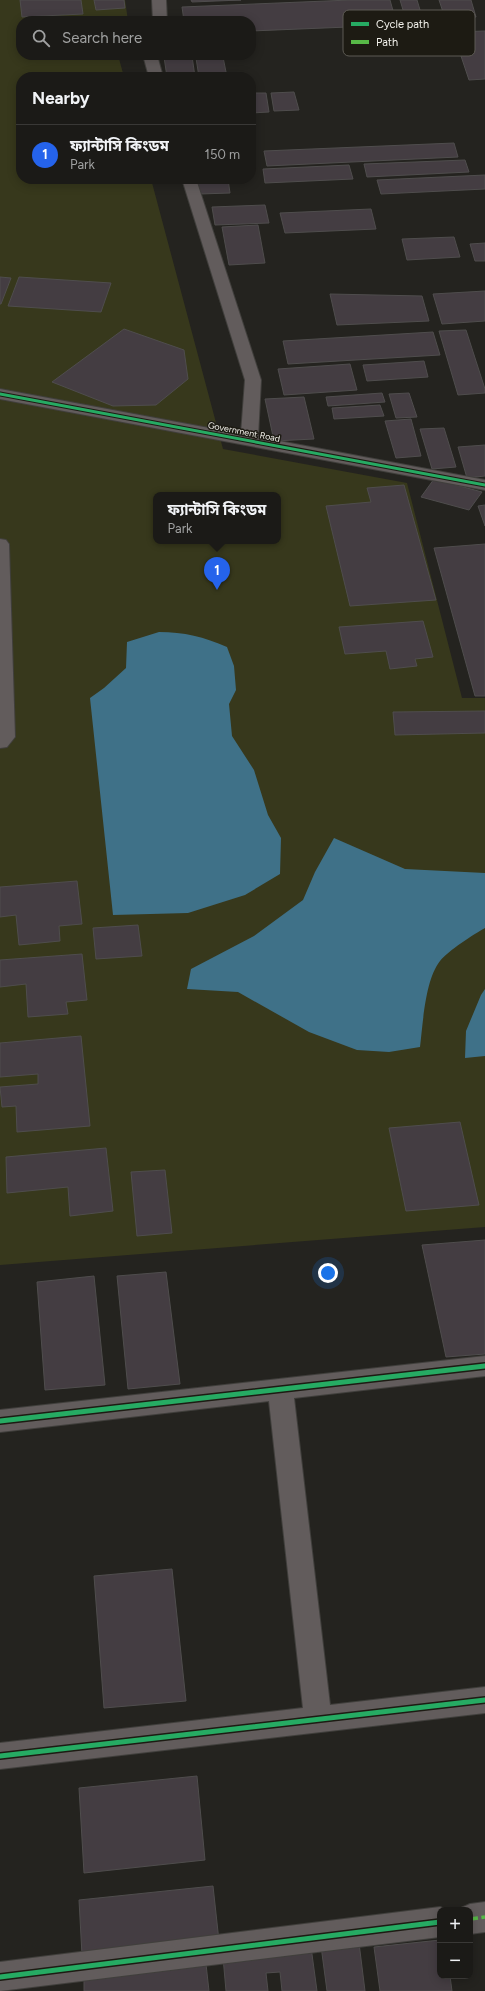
<!DOCTYPE html>
<meta charset="utf-8">
<style>
body{margin:0;font-family:Figtree,"Noto Sans Bengali",sans-serif;background:#282724;color:#f1f3f6}
.controls{position:absolute;right:12px;bottom:12px;display:grid;overflow:hidden;border-radius:8px;box-shadow:0 2px 10px #0003}
.controls button{width:36px;height:36px;display:grid;place-items:center;padding:0;border:0;border-bottom:1px solid #393836;background:#1b1a17;color:#f1f3f6;font:20px sans-serif}
.you{position:absolute;left:328px;top:1273px;width:14px;height:14px;margin:-10px;border:3px solid #fff;border-radius:50%;background:#1a73e8;box-shadow:0 0 0 6px #1a73e833}
.badge{display:grid;place-items:center;width:26px;height:26px;border-radius:50%;background:#2563eb;color:#fff;font-size:13px;font-weight:700}
.pin{position:absolute;translate:-50% -33px;filter:drop-shadow(0 1px 2px #0008)}
.pin::after{content:'';position:absolute;top:21px;width:14px;height:12px;background:inherit;clip-path:polygon(0 0,100% 0,50% 100%)}
.popup{position:absolute;left:153px;top:492px;width:128px;height:52px;box-sizing:border-box;display:grid;place-content:center;border-radius:8px;background:#1b1a17;filter:drop-shadow(0 1px 3px #0005);font-size:13px;white-space:nowrap;color:#a0a1a1}
.popup b{font-size:15px;color:#f1f3f6}
.popup::after{content:'';position:absolute;left:50%;top:100%;margin-left:-8px;border:8px solid transparent;border-top-color:#1b1a17}
.list{margin:0;padding:0;list-style:none}
h2{display:flex;justify-content:space-between;align-items:center;height:52px;margin:0;padding:0 16px;font-size:17px}
h2 small{font-size:13px;font-weight:400;color:#a0a1a1}
.list li{display:grid;grid-template-columns:26px 1fr auto;gap:12px;align-items:center;box-sizing:border-box;height:60px;padding:0 16px;border-top:1px solid #393836}
.list b{display:block;font-size:15px;white-space:nowrap}
.list p{margin:0;font-size:13px;white-space:nowrap;color:#a0a1a1}
.list em{font-size:13px;font-style:normal;color:#a0a1a1}
.icon{flex:none;width:22px;height:22px;fill:none;stroke:currentColor;stroke-width:2;stroke-linecap:round;stroke-linejoin:round}
.map{position:relative;flex:none;width:485px;height:1991px;overflow:hidden}
.search{position:absolute;background:#1b1a17;box-shadow:0 2px 10px #0003;left:16px;top:16px;width:240px;height:44px;display:flex;align-items:center;gap:10px;box-sizing:border-box;padding:0 14px;border-radius:16px;color:#a0a1a1;font-size:15px}
.panel{position:absolute;background:#1b1a17;box-shadow:0 2px 10px #0003;left:16px;top:72px;width:240px;height:112px;border-radius:16px}
.map>svg:first-child{display:block}
.green{fill:#37381c;fill-rule:evenodd}
.water{fill:#3f7188}
.building{fill:#443d42;stroke:#4f4d4d}
.lines{fill:none;stroke-linecap:round;stroke-linejoin:round}
.minor-casing{stroke:#403f3c;stroke-width:2}
.minor{fill:#625c5c;fill-rule:evenodd}
.quiet{stroke:#58b947;stroke-width:3.5;stroke-dasharray:8 3.5;stroke-linecap:butt}
.cycleway-far1-casing{stroke:#1d1b13;stroke-width:5}
.cycleway-casing{stroke:#1d1b13;stroke-width:8}
.cycleway-far1{stroke:#26ab63;stroke-width:3}
.cycleway{stroke:#26ab63;stroke-width:5}
.labels{text-anchor:middle;stroke-width:3;stroke-linejoin:round;paint-order:stroke}
.far-street-label{font-size:9px;fill:#f2f1eb;stroke:#1d1b13}
.key{fill:#1d1b13;stroke:#5d5b54;stroke-width:1}
.key-label{font-size:11px;fill:#f2f1eb}
</style>
<div class="map">
<svg width="485" height="1991" viewBox="0 0 485 1991">
<rect width="100%" height="100%" fill="#24231f"/>
<path class="green" d="M0,0H125L128,21H21V55H118L124,77H21V179H151L223,449L407,483L462,698H485V1227L0,1265ZM156,495H278V541H156Z"/>
<path class="water" d="M159,632C184,632 204,637 227,647L234,666L236,690L229,704L232,736L254,770L268,815L281,838L280,874L245,895L188,913L113,915L90,698L104,688L126,668L127,642Z
M334,838L405,869L485,873V928C474,934 448,951 440,961C425,980 423,1023 420,1047L389,1052L357,1050L309,1032L238,992L187,989L191,969L254,936L303,900L315,872Z
M485,989V1056L465,1058L466,1031L481,995Z"/>
<path class="building" d="M20,0H81L83,14L22,17Z
M94,0H124L125,8L96,10Z
M191,0H241L192,2Z
M350,0H390L397,25L251,31V21H184L182,7Z
M400,0H417L424,23H407Z
M439,0H471L476,17L445,18Z
M485,31V79L469,80L453,32Z
M192,56L195,77H167L164,57Z
M223,57L227,77H199L196,58Z
M294,92L299,110L274,111L271,93Z
M251,93H266L269,112L251,113Z
M454,143L458,157L267,166L264,151Z
M465,160L469,172L367,177L364,164Z
M349,165L353,179L265,183L263,169Z
M485,175V189L381,194L377,180Z
M197,179H228L230,193L200,194Z
M265,205L269,223L215,225L212,207Z
M371,209L376,229L285,233L280,213Z
M258,225L265,263L229,265L222,227Z
M454,237L460,257L407,260L402,239Z
M485,243V261H475L470,244Z
M0,277L11,278L1,304H0Z
M19,277L111,283L101,312L8,306Z
M485,291V321L442,324L433,294Z
M330,294L422,296L429,321L337,325Z
M124,329L184,350L188,379L156,405L113,406L52,382Z
M466,330L485,389V393L458,395L439,331Z
M433,332L440,355L288,364L283,341Z
M424,361L428,377L367,381L363,365Z
M350,364L357,390L284,395L278,369Z
M382,393L385,402L328,406L326,397Z
M409,393L417,417L396,418L389,394Z
M304,397L314,439L274,441L265,399Z
M380,405L384,416L334,419L332,408Z
M411,419L421,456L396,458L385,421Z
M444,428L456,467L432,469L420,429Z
M485,445V476L467,478L458,447Z
M434,479L482,492L469,510L421,497Z
M404,485L436,600L350,606L326,506L371,502L367,488Z
M485,505V526L478,506Z
M485,544V696H475L434,548Z
M423,621L433,657L415,659L417,666L390,669L386,651L345,654L339,627Z
M485,711V733L395,735L393,712Z
M77,881L82,924L59,926L60,941L19,945L16,915L0,917V887Z
M138,925L142,956L96,959L93,928Z
M82,954L87,1000L66,1002L68,1014L28,1017L26,984L0,987V960Z
M81,1036L90,1126L17,1132L16,1106L2,1107L0,1087L38,1084V1074L0,1077V1043Z
M460,1122L479,1205L406,1211L389,1128Z
M106,1148L113,1211L70,1216L68,1187L7,1193L6,1157Z
M165,1170L172,1233L137,1236L131,1172Z
M485,1240V1354L446,1357L422,1245Z
M166,1272L180,1384L128,1389L117,1276Z
M94,1276L105,1385L45,1390L37,1282Z
M172,1569L186,1701L104,1708L94,1576Z
M197,1776L205,1860L84,1873L79,1788Z
M213,1886L219,1941L82,1955L79,1900Z
M440,1940V1976H450L452,1991H380L374,1947Z
M359,1943L365,1991H327L321,1946Z
M311,1947L317,1991H282L280,1972L266,1973L268,1991H226L223,1957Z
M206,1964L209,1991H84V1976Z"/>
<g class="lines">
<g class="minor-casing">
<path id="minor" d="M152,0H166L167,21H153Z
M143,55H157L163,77H149Z
M182,179H196L261,380L258,437L485,480V490L0,399V389L241,434L245,380Z
M0,539L6,540L9,544L15,737L7,747L0,748Z
M485,1356V1376L294,1398L330,1705L485,1687V1713L0,1769V1743L303,1708L269,1401L0,1432V1410Z
M485,1902V1932L470,1934V1910H459V1909L470,1904Z
M440,1907L447,1910H440V1937L0,1991V1962Z"/>
</g>
<use href="#minor" class="minor"/>
<path class="quiet" d="M470,1919L485,1917"/>
<g class="cycleway-far1-casing">
<path id="cycleway-far1" d="M0,394L485,485"/>
</g>
<g class="cycleway-casing">
<path id="cycleway" d="M0,1421L485,1366
M0,1756L485,1700
M0,1977L440,1922"/>
</g>
<use href="#cycleway-far1" class="cycleway-far1"/>
<use href="#cycleway" class="cycleway"/>
</g>
<g class="labels">
<g class="far-street-label">
<text transform="translate(244 432) rotate(11)" y="3">Government Road</text>
</g>
</g>
<rect x="343" y="10" width="132" height="46" rx="6" class="key"/>
<rect x="351" y="22" width="18" height="4" fill="#26ab63"/>
<rect x="351" y="40" width="18" height="4" fill="#58b947"/>
<g class="key-label">
<text x="376" y="28">Cycle path</text>
<text x="376" y="46">Path</text>
</g>
</svg>
<div class="controls">
<button>+</button>
<button>−</button>
</div>
<div class="you"></div>
<div class="pin badge" style="left:217px;top:590px">1</div>
<div class="popup"><b>ফ্যান্টাসি কিংডম</b>Park</div>
<div class="search"><svg class="icon" aria-label="search" viewBox="0 0 24 24"><circle cx="10" cy="10" r="6"/><path d="M15 15l6 6"/></svg>Search here</div>
<section class="panel">
<h2>Nearby<small></small></h2>
<ul class="list">
<li><span class="badge">1</span><div><b>ফ্যান্টাসি কিংডম</b><p>Park</p></div><em>150 m</em></li>
</ul>
</section>
</div>
